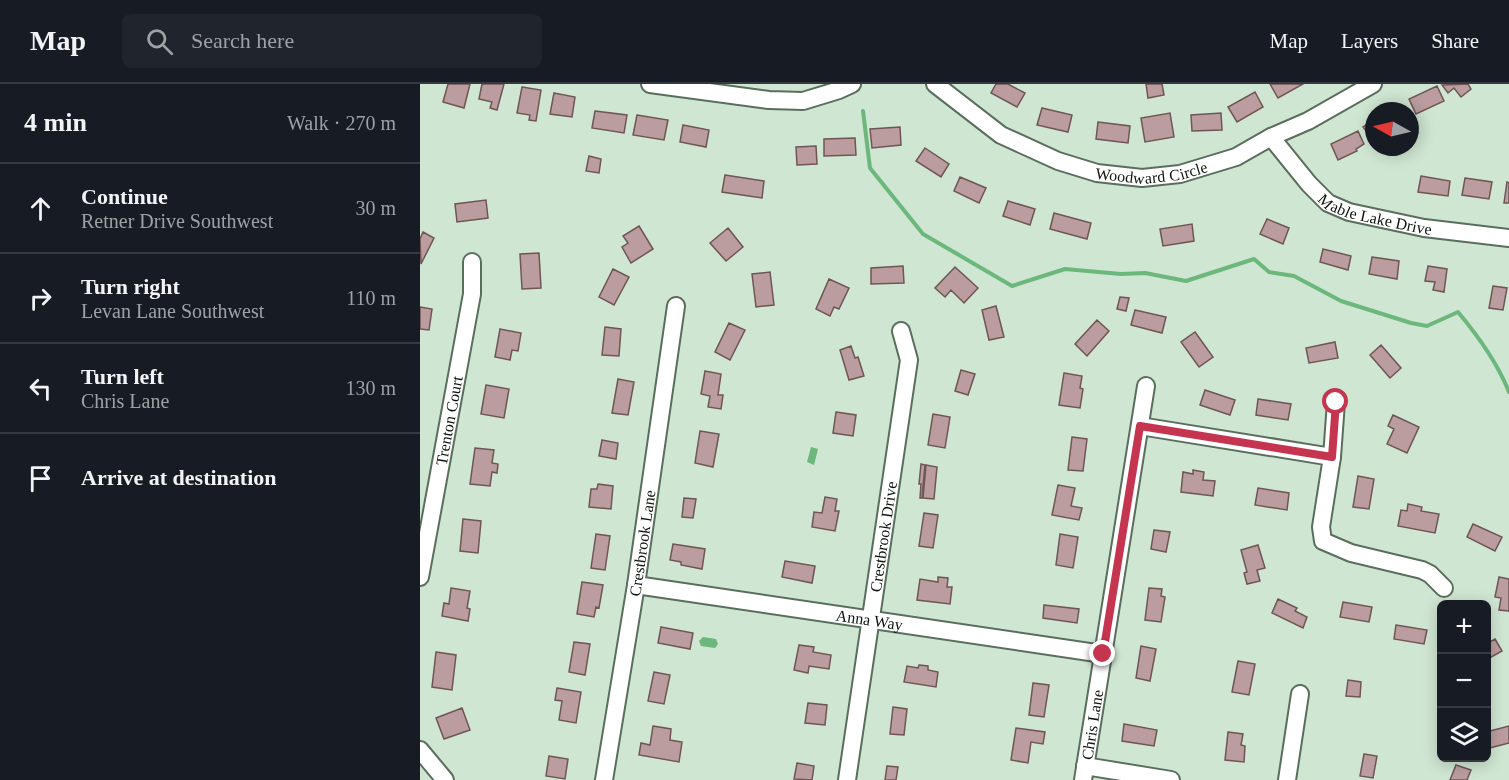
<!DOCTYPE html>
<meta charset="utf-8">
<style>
body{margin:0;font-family:"Times New Roman",serif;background:#20242c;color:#f1f3f6}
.controls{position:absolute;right:18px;bottom:18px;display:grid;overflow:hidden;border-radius:9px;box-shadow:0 3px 15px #0003}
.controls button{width:54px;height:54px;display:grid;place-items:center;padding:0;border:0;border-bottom:2px solid #363941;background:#171b24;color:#f1f3f6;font:30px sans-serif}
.compass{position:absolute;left:945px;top:18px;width:54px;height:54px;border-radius:50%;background:#171b24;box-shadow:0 3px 15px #0003;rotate:278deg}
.stop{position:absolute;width:18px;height:18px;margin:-14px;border:4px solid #c53550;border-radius:50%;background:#fff}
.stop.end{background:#c53550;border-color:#fff;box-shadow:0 2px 6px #0008}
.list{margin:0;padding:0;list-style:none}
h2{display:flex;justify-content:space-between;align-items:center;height:78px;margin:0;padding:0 24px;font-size:26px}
h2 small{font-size:20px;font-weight:400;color:#9ea1a6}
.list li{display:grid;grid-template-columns:39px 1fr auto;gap:18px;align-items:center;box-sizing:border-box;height:90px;padding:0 24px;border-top:2px solid #363941}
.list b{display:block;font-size:22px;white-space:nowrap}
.list p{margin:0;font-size:20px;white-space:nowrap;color:#9ea1a6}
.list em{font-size:20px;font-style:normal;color:#9ea1a6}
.icon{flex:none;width:33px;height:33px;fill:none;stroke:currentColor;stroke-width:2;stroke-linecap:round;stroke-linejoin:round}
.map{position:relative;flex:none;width:1089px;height:696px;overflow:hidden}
header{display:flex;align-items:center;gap:36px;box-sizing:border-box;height:84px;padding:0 30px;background:#171b24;border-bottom:2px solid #363941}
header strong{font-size:28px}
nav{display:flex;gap:33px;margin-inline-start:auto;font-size:21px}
.search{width:420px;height:54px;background:#20242c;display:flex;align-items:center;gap:15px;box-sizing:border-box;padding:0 21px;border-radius:9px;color:#9ea1a6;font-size:22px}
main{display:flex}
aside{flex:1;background:#171b24}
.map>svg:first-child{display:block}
.water{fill:#6cb77b}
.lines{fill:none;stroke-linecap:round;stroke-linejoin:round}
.stream{stroke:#6cb77b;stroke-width:4}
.building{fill:#bb9d9f;stroke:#6f5556;stroke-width:1.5}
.minor-casing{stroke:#5a6e5d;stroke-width:20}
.minor{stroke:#fff;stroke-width:16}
.route{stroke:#c53550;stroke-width:8}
.labels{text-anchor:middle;stroke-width:4.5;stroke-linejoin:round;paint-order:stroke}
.street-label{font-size:16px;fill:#0e150f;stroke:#cfe6d2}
</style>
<header>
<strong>Map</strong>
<div class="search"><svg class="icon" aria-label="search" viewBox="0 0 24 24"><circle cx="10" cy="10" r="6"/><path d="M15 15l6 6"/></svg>Search here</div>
<nav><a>Map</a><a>Layers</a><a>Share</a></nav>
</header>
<main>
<aside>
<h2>4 min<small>Walk · 270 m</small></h2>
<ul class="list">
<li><svg class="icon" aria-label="ahead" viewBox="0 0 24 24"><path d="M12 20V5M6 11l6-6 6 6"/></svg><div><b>Continue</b><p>Retner Drive Southwest</p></div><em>30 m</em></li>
<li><svg class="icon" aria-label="right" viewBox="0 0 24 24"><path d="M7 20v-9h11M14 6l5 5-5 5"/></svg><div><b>Turn right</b><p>Levan Lane Southwest</p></div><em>110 m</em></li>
<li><svg class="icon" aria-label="left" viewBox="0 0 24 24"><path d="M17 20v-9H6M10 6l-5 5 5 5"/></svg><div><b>Turn left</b><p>Chris Lane</p></div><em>130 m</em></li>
<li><svg class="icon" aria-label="arrive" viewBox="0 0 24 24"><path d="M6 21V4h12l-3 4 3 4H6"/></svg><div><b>Arrive at destination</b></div></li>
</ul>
</aside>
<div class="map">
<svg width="1089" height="696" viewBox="0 0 1089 696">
<rect width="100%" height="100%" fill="#cfe6d2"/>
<path class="water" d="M391,363L398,365L394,381L387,378Z
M283,553L296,555L298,560L295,564L281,562L279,557Z"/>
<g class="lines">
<path class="stream" d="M443,27L450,84L503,150L592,202L645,185L701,190L725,189L766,197L834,175L849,188L874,192L921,217L991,239L1007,242L1038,228C1059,253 1077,278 1089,308"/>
</g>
<path class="building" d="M28,0H50L44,24L23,18Z
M62,0H84L77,26L70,24L72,18L59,15Z
M576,0H588L605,9L597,23L571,9Z
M726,0H742L744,11L728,14Z
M850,0H883L858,14Z
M1048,0L1051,5L1041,13L1034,4L1028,9L1022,1Z
M1017,2L1024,17L996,30L989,15Z
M102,3L121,6L116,37L109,36L110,31L97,29Z
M835,8L843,23L817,38L808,23Z
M134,9L155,13L152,33L130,30Z
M622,24L652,31L648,48L617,41Z
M175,27L207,31L204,49L172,44Z
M750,29L754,53L725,58L721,34Z
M801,29L802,46L772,47L771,31Z
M217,31L248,36L244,56L213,51Z
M954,36V55L953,56L943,43Z
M678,38L710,42L708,59L676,55Z
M263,41L289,46L286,63L260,58Z
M480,43L481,61L452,64L450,45Z
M938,47L944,60L936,65L937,67L918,76L911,60Z
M435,54L436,71L404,72V55Z
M396,62L397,80L377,81L376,63Z
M505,64L529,80L521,93L496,77Z
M169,72L181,75L179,89L166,87Z
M305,91L344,97L342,114L302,108Z
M1001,92L1030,97L1028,112L998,108Z
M540,93L566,104L559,119L534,107Z
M1045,94L1072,98L1069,115L1042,111Z
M1087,98L1089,99V119H1084Z
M66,116L68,134L37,138L35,120Z
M588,117L615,125L610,141L583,132Z
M634,129L671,139L667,155L630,145Z
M847,135L869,144L863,160L840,150Z
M772,140L774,157L743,162L740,145Z
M219,142L233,165L211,179L202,163L208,159L203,152Z
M308,144L323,163L306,177L290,159Z
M3,148L14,154L1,180L0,155Z
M903,165L931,172L928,186L900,178Z
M119,169L121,204L102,205L100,170Z
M952,173L979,177L977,195L949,190Z
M483,182L484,199L451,200V184Z
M1008,182L1027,185L1024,208L1013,206L1015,198L1005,197Z
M535,183L558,204L544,219L531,206L525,213L515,204Z
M193,185L209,193L194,221L179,213Z
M350,188L354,221L336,223L332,190Z
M409,195L429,204L419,225L414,223L410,232L396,225Z
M1073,202L1087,204L1083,226L1069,224Z
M700,213L709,214L706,227L697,225Z
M576,222L584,253L569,256L562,226Z
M0,223L12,225L9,246L0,245Z
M715,226L746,233L742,249L711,241Z
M677,236L689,247L667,272L655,260Z
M309,239L325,246L310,276L295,268Z
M185,243L201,245L199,272L182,271Z
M80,245L101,249L98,267L92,266L90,276L75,273Z
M775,248L793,273L779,283L761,258Z
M915,258L918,274L889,279L886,264Z
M961,261L981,284L970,294L950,271Z
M431,262L435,274L438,273L444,292L429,296L420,266Z
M541,286L555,290L548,311L535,307Z
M285,287L301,290L298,311H303L301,325L288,323L290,312L281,310Z
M644,289L662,292L660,304L663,305L660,324L639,321Z
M198,295L214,298L208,331L192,329Z
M66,301L89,305L84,334L61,330Z
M785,306L815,316L810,331L780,321Z
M838,315L871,320L868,336L836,331Z
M416,328L436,331L433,352L413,349Z
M513,330L530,333L525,364L508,361Z
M973,331L999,343L987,369L967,360L974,345L968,342Z
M280,347L299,350L293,383L275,379Z
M652,353L667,355L663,387L648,386Z
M182,356L198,359L196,375L179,372Z
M55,364L74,366L72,379L78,380L77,389L72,388L70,402L50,400Z
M501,380L505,381L502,414H500L501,400H499Z
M506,381L517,383L514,415L503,414Z
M773,386L784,388L783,396L795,397L793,412L761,408L763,388L773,390Z
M938,392L954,395L949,425L933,423Z
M178,400L193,402L191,425L169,423L171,405H177Z
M638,401L655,404L651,422L662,424L659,436L632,431Z
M838,404L869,409L867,426L835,421Z
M405,413L417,415L415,427H419L415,447L392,443L394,428L402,429Z
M264,414L276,415L273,434L262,433Z
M988,420L1002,423L1001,427L1019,430L1015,449L978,442L981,426L987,427Z
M504,429L518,431L513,464L499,462Z
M43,435L61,437L58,469L40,467Z
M1053,440L1082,453L1075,467L1047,453Z
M734,446L750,448L746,468L731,465Z
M176,450L190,452L185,486L171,484Z
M640,450L658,453L653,484L636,481Z
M253,460L285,465L282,485L261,481V478L250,476Z
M838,461L845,484L837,486L840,497L827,500L824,489L827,488L821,466Z
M365,477L395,482L392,499L362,493Z
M518,493L528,494L527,503H532L530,520L497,516L500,495L518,498Z
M1079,493L1089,495V527L1079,526L1081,514L1075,513Z
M162,498L183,501L179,524L176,523L174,533L157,530Z
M31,504L50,507L47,524L50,525L48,537L22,532L24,519L29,520Z
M729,504L742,505L741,512L745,513L741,538L725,536Z
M858,515L877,524L875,527L887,533L883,544L852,529Z
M923,518L952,523L949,538L920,533Z
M624,521L659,525L657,539L623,534Z
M976,541L1007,546L1004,560L974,555Z
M241,543L273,549L270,565L238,559Z
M1075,555L1082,567L1066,576V560Z
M154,558L170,560L165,591L149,588Z
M379,561L394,563L393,568L411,571L409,585L389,582L388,589L374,586Z
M721,562L736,565L730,597L716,594Z
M16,568L36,571L32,606L12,603Z
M818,577L835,580L829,611L812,608Z
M499,581L508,582V586L518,588L516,603L484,598L487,582L498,584Z
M234,588L250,591L244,620L228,617Z
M928,596L941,598L940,613L926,612Z
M613,599L629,601L624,633L609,631Z
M137,604L161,608L156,639L139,636L142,617L135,616Z
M388,619L407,621L405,641L385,639Z
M473,623L487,625L484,651L470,650Z
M42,624L50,646L24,655L16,634Z
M1068,638L1070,647L1089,642V659L1066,665Z
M704,640L737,646L734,662L702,657Z
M233,642L251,645L250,656L262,658L259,678L219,671L221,659L230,661Z
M596,644L625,648L623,660L611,658L608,679L591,676Z
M808,648L823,650L821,661L825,662L824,678L805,676Z
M944,670L957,672L953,694L940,692Z
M129,672L148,675L145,695L126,692Z
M377,679L394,682L392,696L374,695Z
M1036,681L1051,686L1047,696H1030Z
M467,682L478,683L476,696H465Z"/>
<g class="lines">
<g class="minor-casing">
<g id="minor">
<path d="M230,0L349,16L383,17L419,6L432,0"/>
<path id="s1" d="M515,0L581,51L638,77L677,89L722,94L760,90L816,73L851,53L888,37L953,0"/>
<path id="s2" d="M851,53L889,100L908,119L929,128L1004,144L1089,154"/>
<path d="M916,318L912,373L901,443L903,457L931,469L1002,486L1010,490L1024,504"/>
<path d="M720,342L912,373"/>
<path id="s3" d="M0,493L52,210V178"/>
<path id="s4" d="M216,501L683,570"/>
<path d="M0,666L25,696"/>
<path d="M665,682L751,696"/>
<path id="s5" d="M184,696L216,501L256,222"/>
<path id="s6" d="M427,696L489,276L481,247"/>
<path id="s7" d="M663,696L726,302"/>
<path d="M867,696L880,610"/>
</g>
</g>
<use href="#minor" class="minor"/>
</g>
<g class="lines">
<path class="route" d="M683,570L720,342L912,373L916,318"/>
</g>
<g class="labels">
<g class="street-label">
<text dy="6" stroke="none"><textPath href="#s1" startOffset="242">Woodward Circle</textPath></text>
<text dy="6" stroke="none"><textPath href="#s2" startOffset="136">Mable Lake Drive</textPath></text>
<text dy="6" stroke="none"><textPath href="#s3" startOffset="159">Trenton Court</textPath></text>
<text dy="6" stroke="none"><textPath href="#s6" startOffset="246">Crestbrook Drive</textPath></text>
<text dy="6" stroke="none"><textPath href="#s5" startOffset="240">Crestbrook Lane</textPath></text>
<text dy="6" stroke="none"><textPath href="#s4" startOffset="236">Anna Way</textPath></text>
<text dy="6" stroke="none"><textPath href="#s7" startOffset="56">Chris Lane</textPath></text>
</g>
</g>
</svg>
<div class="controls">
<button>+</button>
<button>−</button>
<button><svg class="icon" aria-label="layers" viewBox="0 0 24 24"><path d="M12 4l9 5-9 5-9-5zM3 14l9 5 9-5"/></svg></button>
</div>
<svg class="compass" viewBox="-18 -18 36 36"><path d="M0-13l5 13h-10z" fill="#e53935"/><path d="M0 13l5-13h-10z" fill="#9ea1a6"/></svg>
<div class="stop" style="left:916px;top:318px"></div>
<div class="stop end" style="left:683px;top:570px"></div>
</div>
</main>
